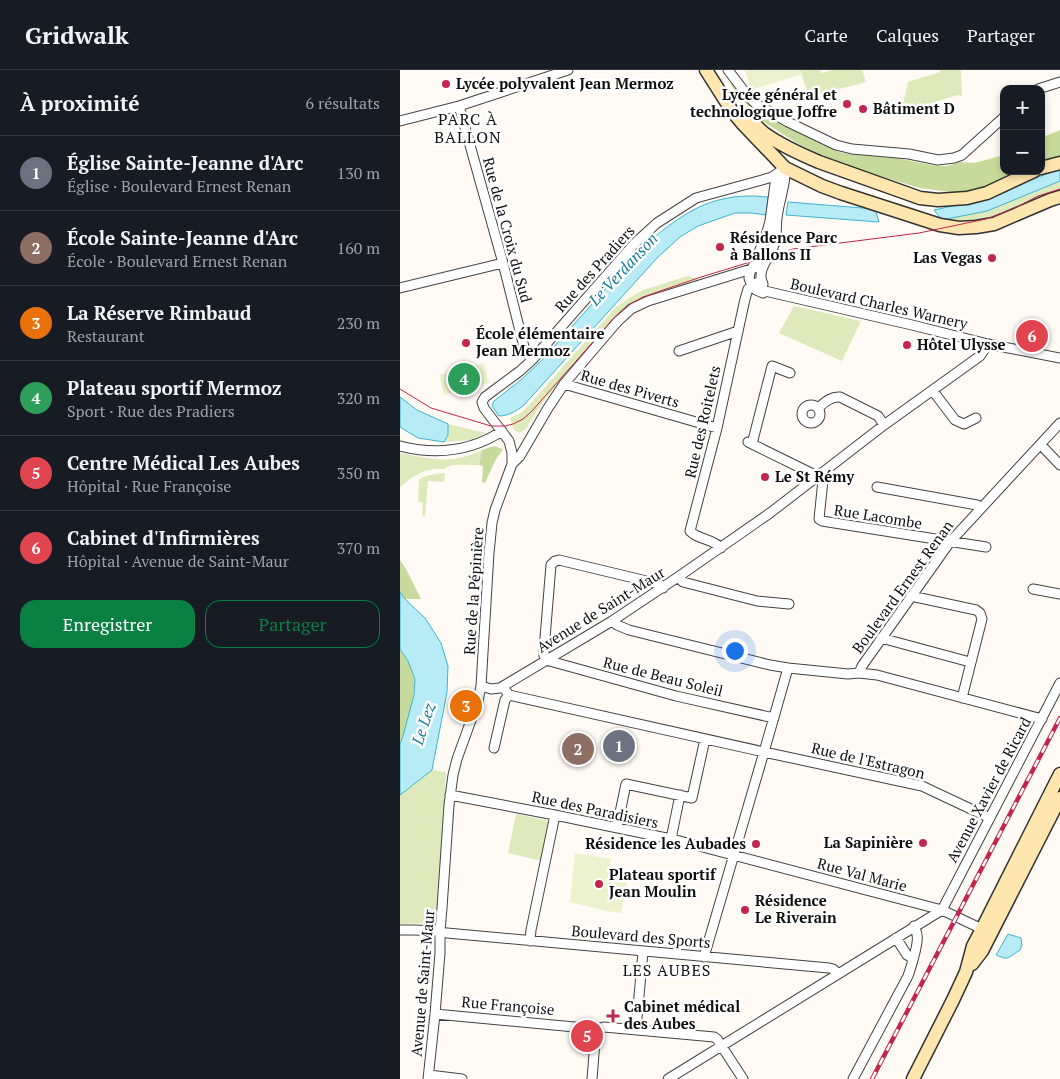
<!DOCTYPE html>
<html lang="fr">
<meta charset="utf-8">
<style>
body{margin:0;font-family:"PT Serif",serif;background:#242831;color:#f1f3f6}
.controls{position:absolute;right:15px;top:15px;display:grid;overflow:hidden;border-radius:10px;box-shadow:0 2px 8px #0003}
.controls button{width:45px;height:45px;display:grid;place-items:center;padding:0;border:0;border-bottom:1px solid #363941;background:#171b24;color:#f1f3f6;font:25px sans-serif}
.you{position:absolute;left:334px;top:580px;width:18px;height:18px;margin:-12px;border:4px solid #fff;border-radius:50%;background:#1a73e8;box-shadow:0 0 0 8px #1a73e833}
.badge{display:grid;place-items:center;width:32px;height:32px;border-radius:50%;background:#0b8043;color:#fff;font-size:16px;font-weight:700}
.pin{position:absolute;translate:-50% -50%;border:2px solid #fff;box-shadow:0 1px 5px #0006}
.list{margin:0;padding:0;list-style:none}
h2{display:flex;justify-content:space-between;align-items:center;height:65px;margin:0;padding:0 20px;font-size:21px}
h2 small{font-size:16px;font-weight:400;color:#9ea1a6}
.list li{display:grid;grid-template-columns:32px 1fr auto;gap:15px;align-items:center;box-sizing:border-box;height:75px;padding:0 20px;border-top:1px solid #363941}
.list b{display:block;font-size:19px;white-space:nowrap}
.list p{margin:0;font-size:16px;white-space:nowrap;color:#9ea1a6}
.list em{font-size:16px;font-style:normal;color:#9ea1a6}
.actions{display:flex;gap:10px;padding:15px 20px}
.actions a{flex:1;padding:11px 0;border:1px solid #0b8043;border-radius:15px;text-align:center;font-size:18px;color:#0b8043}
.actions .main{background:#0b8043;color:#fff}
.map{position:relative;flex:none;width:660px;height:1009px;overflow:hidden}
header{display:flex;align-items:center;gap:30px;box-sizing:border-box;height:70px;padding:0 25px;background:#171b24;border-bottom:1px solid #363941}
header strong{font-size:24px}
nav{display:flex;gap:28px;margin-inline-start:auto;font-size:18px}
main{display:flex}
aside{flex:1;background:#171b24}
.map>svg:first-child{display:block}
.green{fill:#deeabc}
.forest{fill:#c6db9b}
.pitch{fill:#edf2ce}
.water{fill:#b7ecf7;stroke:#3eb3ce}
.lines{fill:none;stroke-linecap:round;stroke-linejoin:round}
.minor-casing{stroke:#434343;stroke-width:11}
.secondary-casing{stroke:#323232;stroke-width:15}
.minor{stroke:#fff;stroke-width:9}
.secondary{stroke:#ffe5ae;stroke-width:12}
.tram{stroke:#c2264e;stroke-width:1}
.rail-casing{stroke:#c2264e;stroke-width:4.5}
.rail{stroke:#fff;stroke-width:2.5;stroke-dasharray:8;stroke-linecap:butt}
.poi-dot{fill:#c2264e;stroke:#fff;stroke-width:2}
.labels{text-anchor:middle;stroke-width:5;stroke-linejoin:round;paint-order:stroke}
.poi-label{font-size:15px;font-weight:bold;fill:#101010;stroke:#fff;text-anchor:start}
.street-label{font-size:15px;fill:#101010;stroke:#fff}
.neighbourhood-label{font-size:16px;letter-spacing:1px;fill:#101010;stroke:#fff}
.water-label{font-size:16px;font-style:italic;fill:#177e9d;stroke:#fff}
</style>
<header>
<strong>Gridwalk</strong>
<nav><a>Carte</a><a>Calques</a><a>Partager</a></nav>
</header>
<main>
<aside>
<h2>À proximité<small>6 résultats</small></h2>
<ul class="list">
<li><span class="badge" style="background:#6b7280">1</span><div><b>Église Sainte-Jeanne d'Arc</b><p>Église · Boulevard Ernest Renan</p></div><em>130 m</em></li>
<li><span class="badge" style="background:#8d6e63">2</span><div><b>École Sainte-Jeanne d'Arc</b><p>École · Boulevard Ernest Renan</p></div><em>160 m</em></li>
<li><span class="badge" style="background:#e8710a">3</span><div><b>La Réserve Rimbaud</b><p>Restaurant</p></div><em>230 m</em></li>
<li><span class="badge" style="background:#2e9e5b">4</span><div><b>Plateau sportif Mermoz</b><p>Sport · Rue des Pradiers</p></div><em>320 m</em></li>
<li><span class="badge" style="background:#e0444e">5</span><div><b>Centre Médical Les Aubes</b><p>Hôpital · Rue Françoise</p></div><em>350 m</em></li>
<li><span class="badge" style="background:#e0444e">6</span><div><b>Cabinet d'Infirmières</b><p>Hôpital · Avenue de Saint-Maur</p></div><em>370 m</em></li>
</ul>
<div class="actions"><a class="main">Enregistrer</a><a>Partager</a></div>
</aside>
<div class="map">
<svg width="660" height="1009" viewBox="0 0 660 1009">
<rect width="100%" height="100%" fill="#fffaf3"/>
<path class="green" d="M400,0H420L421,3L433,0H462L466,12L409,27Z
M540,0H561L562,26L557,25L501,43L508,12L540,2Z
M660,112V121L641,127L604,145L570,154L542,150L573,144L650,114Z
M288,206L300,210L249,227L189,279L142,333L126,359L119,363L116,361L113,358L110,348L121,343L129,335L216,237L229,228L243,220Z
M394,236L461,251L442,291L379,263Z
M48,354L86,363L71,370L44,372L48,365Z
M82,380L79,395H52L44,399H34L24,401L11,408L0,417V383C31,389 52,395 82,380Z
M45,403L44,412L28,411L25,447L22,446L23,433L18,431L19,410C26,404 36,404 45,403Z
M32,700L46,702L38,844L27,845L28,853L0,854V725Z
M116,744L145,750L148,751L149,754L142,791L108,783Z"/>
<path class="forest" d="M331,11L345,28L399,62L439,82L448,84L496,88L537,96H547L561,92L574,93L604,85V101H618L600,110L575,120L564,122H550L520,118L437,93L397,73L362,51L339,26L330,13Z
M660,60V86L641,91V68Z
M94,376L103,379L95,391L85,413L82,412L83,396L79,395L82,380Z
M0,490L6,499L21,529H5L0,522Z
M0,579C6,588 12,597 14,608C17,622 6,660 0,674Z"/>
<path class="pitch" d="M345,0H400L402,4L351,20Z
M84,293L89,313L44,325L39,305Z
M175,783L211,789L210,800L228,806L221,843L207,841L170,832Z"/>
<path class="water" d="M660,99V111L587,141L542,150L534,140L567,133Z
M355,126L368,127L366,145L352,143H335L298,156L280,167L257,188L123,336C116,341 108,346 99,346L92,336L94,331L122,309L143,289L244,176C268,155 296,133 328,128C337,126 346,126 355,126Z
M388,132L475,139L479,152L386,145Z
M0,327L17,340L48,354V365L44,372L18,368L0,357Z
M0,522L5,529L25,548L41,573L48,596L47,622L32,700L0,725V674L3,666L14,625L15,609L8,591L0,579Z
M608,864L621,868L622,875L620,880L608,888H604L596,885Z"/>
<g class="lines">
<g class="minor-casing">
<path id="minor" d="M328,0L347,25L355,33L388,52L436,75L452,79L509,84L538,90L554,88L562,85L604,47
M638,19L660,12
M59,36L103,193L125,281L132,290
M0,51L59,36L168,0
M381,103L377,109L375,114L370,151L367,162L356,190L350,203L349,208L352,216L356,220L363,223L365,221L512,255L588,274L660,288
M363,214C355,198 373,186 375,171C377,163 376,155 377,148C378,141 379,135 381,128C383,117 386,110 385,98
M0,218L103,193
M279,281L338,261
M164,314L317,358
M533,321L555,350L564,354L576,348
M402 344a9 9 0 1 1 18 0a9 9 0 1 1-18 0Z
M418,338C424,333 431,326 440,327L478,346L484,355
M348,372L413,404L416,408
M352,374L372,296L390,303
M641,375L660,395
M0,376C36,385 70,382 102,361
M112,394V383L109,371L84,338L82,332L85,327L120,301L132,290L235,173L257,153L296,128L362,110L372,107L385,98
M421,403L423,410L419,449L422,451L586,477
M477,417L577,435L581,437
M321,478C312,468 298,470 290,461L317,358L345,229L348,219L361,210
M278,507L283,512L357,531L389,534
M263,518L259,514L159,490L155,491L151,495L144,580V586L146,590L276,626L374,648
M633,519L660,524
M511,526L576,540L580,543L582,549L562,628
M212,551L217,555L229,560L370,595L388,598
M481,568L570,592
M459,603L477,605L642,649
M81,616L91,619L100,618L212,551L278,507L370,443L484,355L580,286L588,274
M103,617L109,625L364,682L388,598L448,604L459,603L462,596L550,472L660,353
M94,678L105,630L109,625
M50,725L155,745L276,770L542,840L582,859
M217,757L226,714L292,728L305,669
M271,769L280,725
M542,840L660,613
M0,860C16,860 32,859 47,863L429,898L433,899L438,904
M496,868L507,885L512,888
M130,871L131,860L155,745
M304,887L364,682L522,716L590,748
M35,944L196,959L204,957L314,967L317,969L343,1009
M236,959L243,882
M29,1005L62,1009
M28,1009L35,944L40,883V861L42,838L49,735L53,705L57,689L78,631L81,616L89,483L92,453L95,440L112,394L120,386L148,338L164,314L217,252L231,239L248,231L364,195
M192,1009L196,959
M268,1009L542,840
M453,1009L508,906C511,897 519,873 517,865C517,862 515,859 514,856"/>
</g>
<g class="secondary-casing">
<path id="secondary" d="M306,0L332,41L342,53L385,98L422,116L441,123L540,155L559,158L576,157L594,154L650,130L660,127
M345,45C351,51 358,58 365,64C382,76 400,84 419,92L520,128L538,130L567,128L587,123L634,101
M641,98L660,93
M572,894L582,881L660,728
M513,1009L553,930L566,902L573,876L582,859L660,704"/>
</g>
<use href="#minor" class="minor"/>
<use href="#secondary" class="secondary"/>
<path class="tram" d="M0,319L31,338L91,356H105L113,354L123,349L131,342L215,247L232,233L243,227L301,207L393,179L519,163L586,149L613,139L638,126L660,119"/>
<g class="rail-casing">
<path id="rail" d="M472,1009L660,648"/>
</g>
<use href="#rail" class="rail"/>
</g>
<g class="poi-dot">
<circle cx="46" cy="14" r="5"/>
<circle cx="447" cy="34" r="5"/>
<circle cx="463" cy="39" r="5"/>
<circle cx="320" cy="177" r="5"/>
<circle cx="592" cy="188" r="5"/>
<circle cx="66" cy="273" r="5"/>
<circle cx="507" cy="275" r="5"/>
<circle cx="365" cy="407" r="5"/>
<circle cx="523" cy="773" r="5"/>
<circle cx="356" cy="774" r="5"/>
<circle cx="199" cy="814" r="5"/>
<circle cx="345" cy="840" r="5"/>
<path d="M210.5 938.5h5v5h5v5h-5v5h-5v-5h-5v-5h5z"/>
</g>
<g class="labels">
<g class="poi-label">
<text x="56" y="19">Lycée polyvalent Jean Mermoz</text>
<text x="437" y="30" text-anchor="end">Lycée général et<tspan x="437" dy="17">technologique Joffre</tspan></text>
<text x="473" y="44">Bâtiment D</text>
<text x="330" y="173">Résidence Parc<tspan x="330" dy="17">à Ballons II</tspan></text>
<text x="582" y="193" text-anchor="end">Las Vegas</text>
<text x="76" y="269">École élémentaire<tspan x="76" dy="17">Jean Mermoz</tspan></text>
<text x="517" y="280">Hôtel Ulysse</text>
<text x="375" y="412">Le St Rémy</text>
<text x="513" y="778" text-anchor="end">La Sapinière</text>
<text x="346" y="779" text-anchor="end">Résidence les Aubades</text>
<text x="209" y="810">Plateau sportif<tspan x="209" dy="17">Jean Moulin</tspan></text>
<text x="355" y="836">Résidence<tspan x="355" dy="17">Le Riverain</tspan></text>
<text x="224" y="942">Cabinet médical<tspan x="224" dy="17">des Aubes</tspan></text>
</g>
<g class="street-label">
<text transform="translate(107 160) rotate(75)" y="5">Rue de la Croix du Sud</text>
<text transform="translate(195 199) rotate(-48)" y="5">Rue des Pradiers</text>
<text transform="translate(479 234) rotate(13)" y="5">Boulevard Charles Warnery</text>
<text transform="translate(230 319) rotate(16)" y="5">Rue des Piverts</text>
<text transform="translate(303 352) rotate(-77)" y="5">Rue des Roitelets</text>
<text transform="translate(478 447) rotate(9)" y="5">Rue Lacombe</text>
<text transform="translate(503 517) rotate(-54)" y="5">Boulevard Ernest Renan</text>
<text transform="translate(74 521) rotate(-86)" y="5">Rue de la Pépinière</text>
<text transform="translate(201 540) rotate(-32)" y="5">Avenue de Saint-Maur</text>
<text transform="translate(263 607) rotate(14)" y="5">Rue de Beau Soleil</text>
<text transform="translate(468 691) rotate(13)" y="5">Rue de l'Estragon</text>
<text transform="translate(589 720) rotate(-62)" y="5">Avenue Xavier de Ricard</text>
<text transform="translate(195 740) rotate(12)" y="5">Rue des Paradisiers</text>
<text transform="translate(462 805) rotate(15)" y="5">Rue Val Marie</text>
<text transform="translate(241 867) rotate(5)" y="5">Boulevard des Sports</text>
<text transform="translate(23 913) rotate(-85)" y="5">Avenue de Saint-Maur</text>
<text transform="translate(108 936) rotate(5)" y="5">Rue Françoise</text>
</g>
<g class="neighbourhood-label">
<text x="68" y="55">PARC À<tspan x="68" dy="18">BALLON</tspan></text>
<text x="267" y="906">LES AUBES</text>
</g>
<g class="water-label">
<text transform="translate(223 199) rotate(-47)" y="6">Le Verdanson</text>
<text transform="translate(23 654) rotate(-72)" y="6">Le Lez</text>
</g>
</g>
</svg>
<div class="controls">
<button>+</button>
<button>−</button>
</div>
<div class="you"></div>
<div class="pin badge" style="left:219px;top:676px;background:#6b7280">1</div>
<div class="pin badge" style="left:178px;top:679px;background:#8d6e63">2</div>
<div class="pin badge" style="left:66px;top:636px;background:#e8710a">3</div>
<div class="pin badge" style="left:64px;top:309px;background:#2e9e5b">4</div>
<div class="pin badge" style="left:187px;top:966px;background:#e0444e">5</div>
<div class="pin badge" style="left:632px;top:266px;background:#e0444e">6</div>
</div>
</main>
